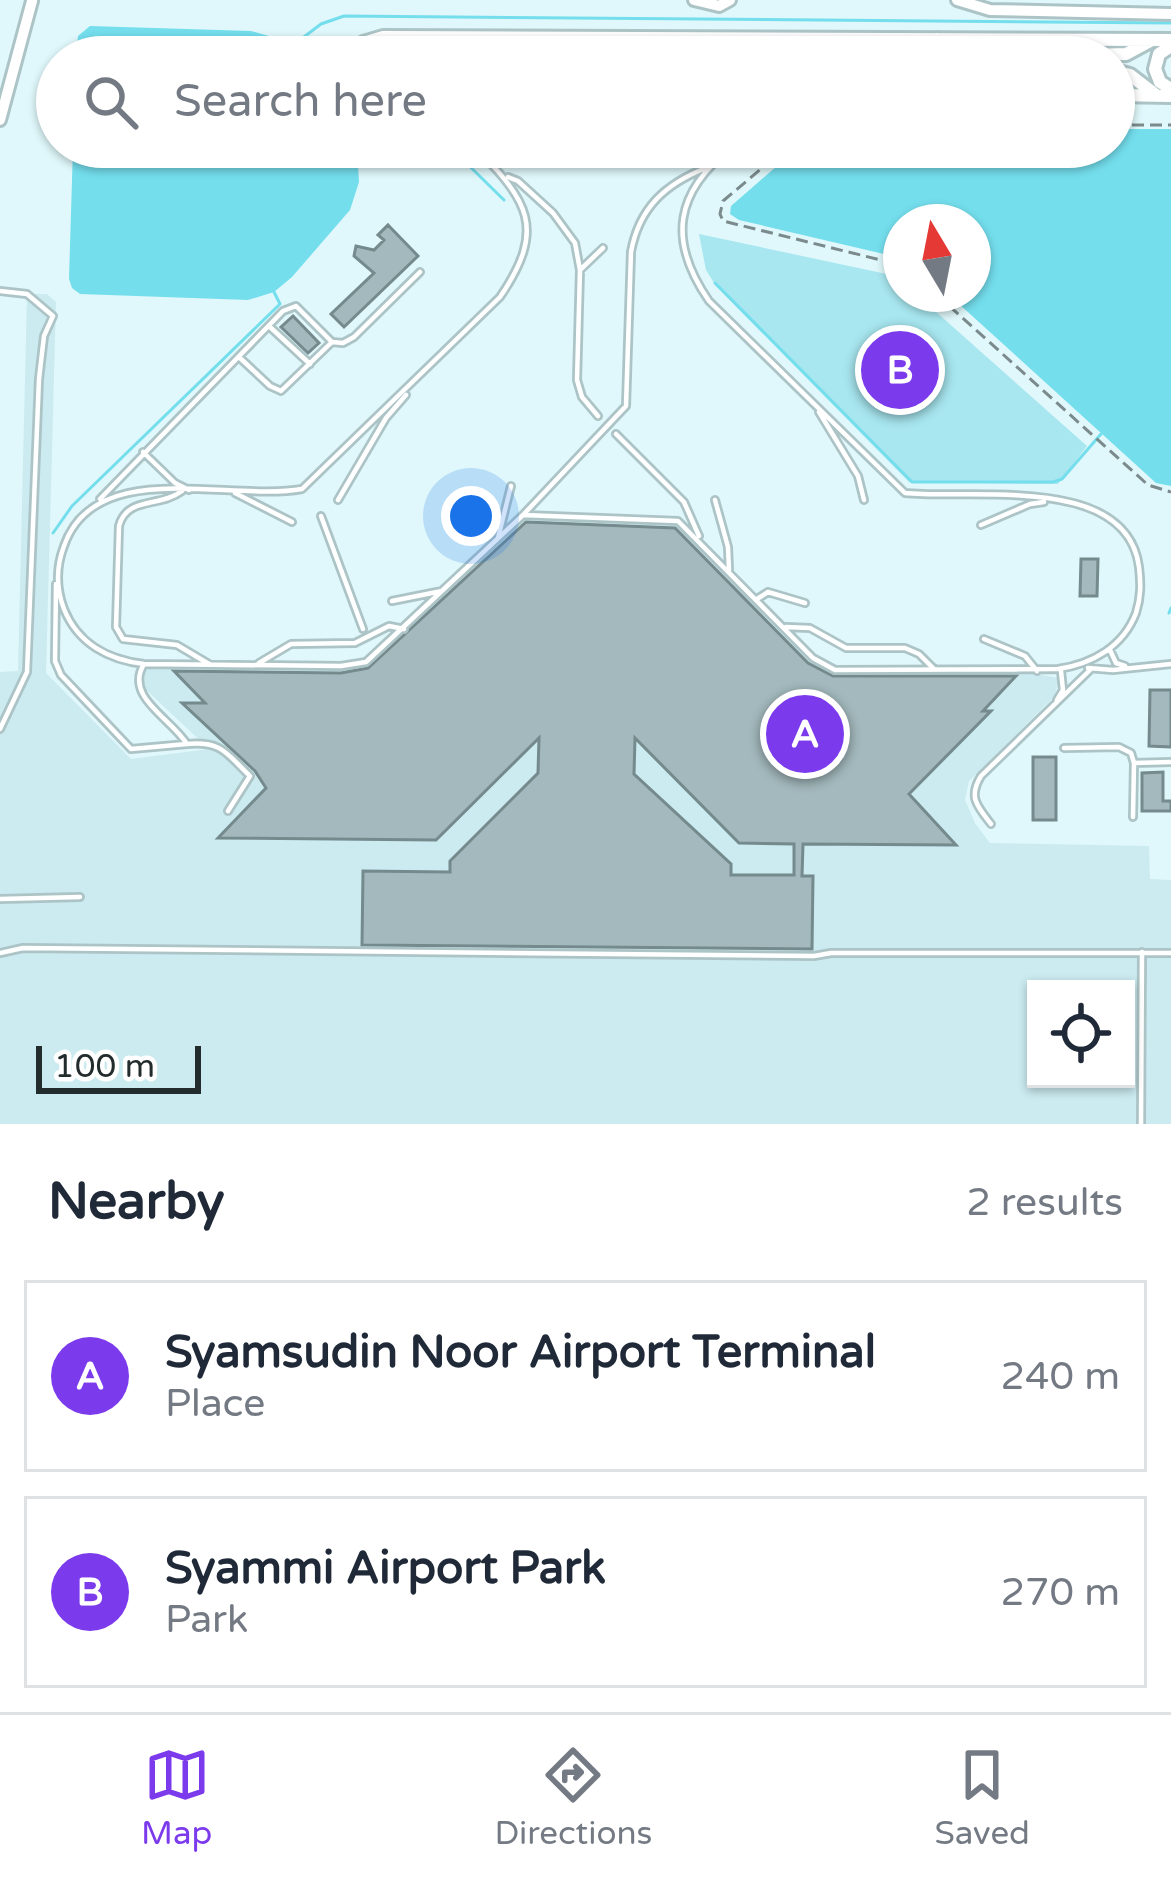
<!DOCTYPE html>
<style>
body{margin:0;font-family:"Varela Round",sans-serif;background:#f2f2f3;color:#1f2937}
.controls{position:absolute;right:36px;bottom:36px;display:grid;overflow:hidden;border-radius:0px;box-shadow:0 3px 9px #0004}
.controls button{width:108px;height:108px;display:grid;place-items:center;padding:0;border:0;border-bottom:3px solid #e0e1e3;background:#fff;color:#1f2937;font:60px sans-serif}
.compass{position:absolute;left:883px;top:204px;width:108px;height:108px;border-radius:50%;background:#fff;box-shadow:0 3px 9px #0004;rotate:350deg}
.scale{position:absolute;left:36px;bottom:30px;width:165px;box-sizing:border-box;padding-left:12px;border:6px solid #232c2d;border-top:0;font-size:33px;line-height:42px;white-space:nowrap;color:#232c2d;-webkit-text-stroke:9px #fff;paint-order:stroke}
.you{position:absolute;left:471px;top:516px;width:42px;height:42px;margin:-30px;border:9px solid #fff;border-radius:50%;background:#1a73e8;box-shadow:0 0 0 18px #1a73e833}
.badge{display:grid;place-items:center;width:78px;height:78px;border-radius:50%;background:#7c3aed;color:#fff;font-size:39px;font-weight:700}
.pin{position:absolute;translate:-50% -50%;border:6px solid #fff;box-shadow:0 3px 12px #0006}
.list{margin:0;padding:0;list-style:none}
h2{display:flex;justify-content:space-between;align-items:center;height:156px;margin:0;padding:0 48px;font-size:51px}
h2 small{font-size:39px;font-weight:400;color:#747a83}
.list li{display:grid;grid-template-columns:78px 1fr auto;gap:36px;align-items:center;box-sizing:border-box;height:192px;margin:0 24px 24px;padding:0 24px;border:3px solid #e0e1e3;border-radius:0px}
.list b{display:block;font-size:45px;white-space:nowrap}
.list p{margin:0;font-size:39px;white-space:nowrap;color:#747a83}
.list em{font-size:39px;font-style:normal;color:#747a83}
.icon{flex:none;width:66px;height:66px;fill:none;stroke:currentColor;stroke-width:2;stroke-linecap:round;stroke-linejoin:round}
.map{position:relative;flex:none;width:1171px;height:1124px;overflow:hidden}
.search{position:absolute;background:#fff;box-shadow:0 3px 9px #0004;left:36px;right:36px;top:36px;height:132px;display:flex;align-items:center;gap:30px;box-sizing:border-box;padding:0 42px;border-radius:66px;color:#747a83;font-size:45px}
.sheet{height:588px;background:#fff}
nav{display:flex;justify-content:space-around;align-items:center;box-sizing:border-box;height:168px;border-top:3px solid #e0e1e3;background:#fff;font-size:33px;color:#747a83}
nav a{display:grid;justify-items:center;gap:6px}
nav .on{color:#7c3aed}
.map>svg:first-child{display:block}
.built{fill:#cbebf0;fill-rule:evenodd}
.green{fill:#a8e7f0}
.water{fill:#74deed}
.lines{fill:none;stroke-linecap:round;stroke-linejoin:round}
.stream{stroke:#74deed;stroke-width:3}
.building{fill:#a3b9bd;stroke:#748a8d;stroke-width:3;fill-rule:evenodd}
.service-casing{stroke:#adc4c7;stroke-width:10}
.minor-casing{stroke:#adc4c7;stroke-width:16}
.tertiary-casing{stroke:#adc4c7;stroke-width:18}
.path{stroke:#7b8a8c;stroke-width:3;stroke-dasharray:12 6;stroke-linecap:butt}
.service{stroke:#fff;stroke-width:4.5}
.minor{stroke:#fff;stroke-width:10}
.tertiary{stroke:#fff;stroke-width:12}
</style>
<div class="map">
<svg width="1171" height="1124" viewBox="0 0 1171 1124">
<rect width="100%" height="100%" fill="#e0f8fb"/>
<path class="built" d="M27,294H47L56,302L46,673L131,759L209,749L142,686L147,666L364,667L515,517L677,519L823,669L1020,671L1059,678L1055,696L969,781L965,800L975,823L990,843L1149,846L1150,879L1171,880V1124H0V672L18,671ZM1036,989H1126V1079H1036Z"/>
<path class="green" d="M699,234L896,276L901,281V294H916L1087,446L1058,484L909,482L716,286L706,270Z"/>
<path class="water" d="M90,26L251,31L272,37L295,57H76L78,36Z
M1114,129H1171V486L1156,483L948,294H973V222H901V258L739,220L730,214L731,206L799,147H1114Z
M73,147H357L359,182L350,210L292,277L274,292L248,300L80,294L72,288L69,279Z"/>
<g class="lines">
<path class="stream" d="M288,49L321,24L344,16L1171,23
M450,147L504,200
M715,283L912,482H1053L1062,479L1101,434
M53,533L72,506L280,304L274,292
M1169,613L1171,608"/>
</g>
<path class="building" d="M388,225L418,256L344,327L331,314L374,273L354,256L356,246L374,250L384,240L378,235Z
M293,316L319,343L308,353L281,327Z
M526,522L675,528L808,663L833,676H1016L983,711H991L909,794L956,845L803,844L802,876H813L812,949L362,945L363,871L450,872V861L538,773L539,738L436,840L218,838L266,788L255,771L182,703H205L174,671L341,673L368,668ZM635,738L739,843L794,844V875H731V864L634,774Z
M1081,559H1098L1097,596H1080Z
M1150,690H1171V747L1149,746Z
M1033,757H1056V820H1033Z
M1163,772V801H1171V811H1142V773Z"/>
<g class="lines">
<g class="service-casing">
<path id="service" d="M475,147C528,201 547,228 500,297L302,489C230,502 95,456 64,546C56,567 56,588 64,609C78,644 109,660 144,664L341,666L366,662L523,515L678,521L813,658L835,670L1058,669C1092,664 1123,647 1136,613C1141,597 1141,584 1139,567C1127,473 972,500 905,493L709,301C667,240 675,192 732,147
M508,177L518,181L553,213L575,243L580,270L577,380L582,397L598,416
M580,270L603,248
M0,291L27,294L53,316L44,336L39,379L27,672L0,729
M270,327L310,364
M240,358L270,386L281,391L332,342
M819,412L858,476L864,500
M616,434L684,502L699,536
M143,452L175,483L189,490
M182,491C159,508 127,496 119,526L116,627L123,639L177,645L209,664
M235,493L292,522
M100,499L283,311L296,306L332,342L343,343L354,337L420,272
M338,500L386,418L406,395
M715,500L728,547L729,570
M523,515L626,406L631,252C639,208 665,184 706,168
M321,516L363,629
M981,525L1030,504L1044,502
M498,538L511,486
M56,584L55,661L61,675L131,749L187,744C171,718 124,697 144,664
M757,599L768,592L805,603
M392,601L442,591
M786,627L810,628L846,648H905L919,654L934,669
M984,639L1025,656L1037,671
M1110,650L1116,663L1125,666
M259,663L291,644L355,643L389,626L404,629
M1088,668L1113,670L1171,664
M1057,700L1063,690L1061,671
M187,744C222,741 226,753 250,776L228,811
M1064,748L1119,747L1131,753L1134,763
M1133,817L1134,763L1171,762
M991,824C977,806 968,797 981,776L1090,670
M0,899L80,897
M0,953L23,948L814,956L831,953H1171
M1141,1124L1142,952"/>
</g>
<g class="minor-casing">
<path id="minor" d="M694,0L719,6L730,0
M957,0L990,10L1171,14
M0,120L32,1"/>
</g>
<g class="tertiary-casing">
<path id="tertiary" d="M937,39L965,54L1088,55L1126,54L1152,40
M912,43L923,47L932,57
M1171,46L1159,54L1155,69L1160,82L1171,89
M354,57L363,43L383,37L1171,40
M1114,71L1130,75L1156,95
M1114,95L1171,96"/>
</g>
<path class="path" d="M1114,125H1171
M787,147L723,201L720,214L723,221L901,265
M936,294L1148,485L1171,492"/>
<use href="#service" class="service"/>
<use href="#minor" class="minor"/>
<use href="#tertiary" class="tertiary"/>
</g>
</svg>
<div class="controls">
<button><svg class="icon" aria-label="locate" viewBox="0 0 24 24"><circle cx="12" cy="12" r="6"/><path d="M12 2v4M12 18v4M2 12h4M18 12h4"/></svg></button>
</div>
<svg class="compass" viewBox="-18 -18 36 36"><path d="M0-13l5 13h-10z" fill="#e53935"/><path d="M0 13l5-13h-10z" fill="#747a83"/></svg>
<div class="scale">100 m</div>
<div class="you"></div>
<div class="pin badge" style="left:805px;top:734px">A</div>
<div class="pin badge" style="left:900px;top:370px">B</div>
<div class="search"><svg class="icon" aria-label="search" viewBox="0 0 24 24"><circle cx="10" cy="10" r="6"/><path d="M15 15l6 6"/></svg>Search here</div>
</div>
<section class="sheet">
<h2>Nearby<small>2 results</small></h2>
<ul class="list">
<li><span class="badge">A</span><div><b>Syamsudin Noor Airport Terminal</b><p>Place</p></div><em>240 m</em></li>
<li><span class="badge">B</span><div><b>Syammi Airport Park</b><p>Park</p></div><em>270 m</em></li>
</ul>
</section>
<nav>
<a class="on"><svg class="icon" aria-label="map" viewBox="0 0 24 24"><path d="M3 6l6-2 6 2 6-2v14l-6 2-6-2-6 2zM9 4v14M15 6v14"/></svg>Map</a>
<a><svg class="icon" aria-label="directions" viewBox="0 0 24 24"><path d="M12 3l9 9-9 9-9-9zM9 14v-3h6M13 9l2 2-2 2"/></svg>Directions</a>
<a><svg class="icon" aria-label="saved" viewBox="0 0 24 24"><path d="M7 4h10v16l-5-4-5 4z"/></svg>Saved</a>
</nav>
